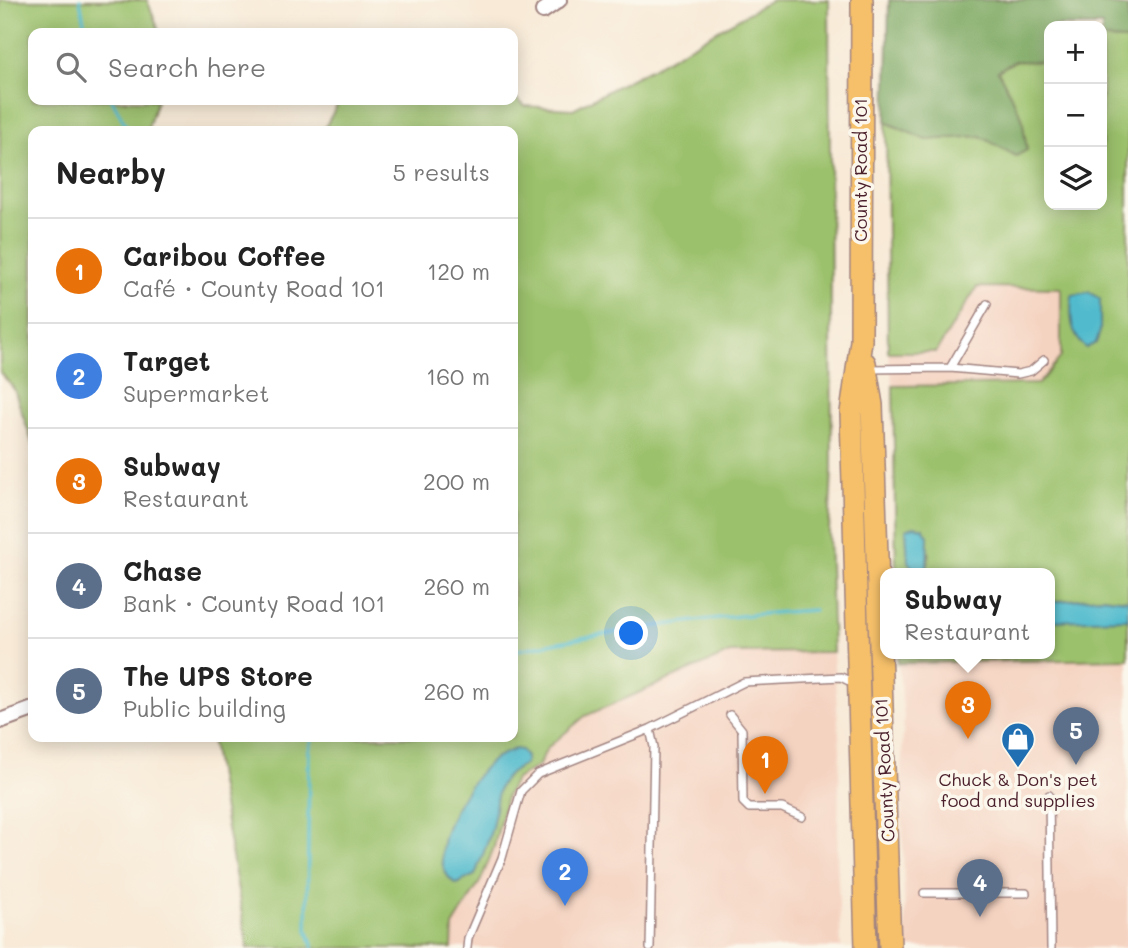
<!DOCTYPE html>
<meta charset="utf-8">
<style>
body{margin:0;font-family:Mali,sans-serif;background:#f2f2f2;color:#222}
.controls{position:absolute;right:21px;top:21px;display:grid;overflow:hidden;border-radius:14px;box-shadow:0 4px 18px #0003}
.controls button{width:63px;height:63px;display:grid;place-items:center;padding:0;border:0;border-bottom:2px solid #e0e0e0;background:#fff;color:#222;font:35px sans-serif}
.you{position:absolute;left:632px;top:634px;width:24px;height:24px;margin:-18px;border:5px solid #fff;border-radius:50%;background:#1a73e8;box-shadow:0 0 0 10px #1a73e833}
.badge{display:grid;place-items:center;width:46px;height:46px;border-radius:50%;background:#1f6fb2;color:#fff;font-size:23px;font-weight:700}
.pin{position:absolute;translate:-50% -58px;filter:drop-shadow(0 2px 4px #0008)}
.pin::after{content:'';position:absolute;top:37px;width:24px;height:21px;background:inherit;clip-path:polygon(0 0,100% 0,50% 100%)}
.popup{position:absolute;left:880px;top:568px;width:175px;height:91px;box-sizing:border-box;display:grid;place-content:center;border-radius:14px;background:#fff;filter:drop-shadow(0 2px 5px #0005);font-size:23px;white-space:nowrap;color:#767676}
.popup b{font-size:26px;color:#222}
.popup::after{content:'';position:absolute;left:50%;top:100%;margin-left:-14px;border:14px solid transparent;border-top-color:#fff}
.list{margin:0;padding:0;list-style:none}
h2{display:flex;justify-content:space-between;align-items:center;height:91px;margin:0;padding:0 28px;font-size:30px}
h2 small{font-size:23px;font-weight:400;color:#767676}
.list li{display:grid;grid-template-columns:46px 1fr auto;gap:21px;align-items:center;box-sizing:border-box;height:105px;padding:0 28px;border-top:2px solid #e0e0e0}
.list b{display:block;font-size:26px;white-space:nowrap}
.list p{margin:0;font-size:23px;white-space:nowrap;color:#767676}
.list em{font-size:23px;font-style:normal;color:#767676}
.icon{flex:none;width:38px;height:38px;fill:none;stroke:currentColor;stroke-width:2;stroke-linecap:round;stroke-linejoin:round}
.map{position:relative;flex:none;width:1128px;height:948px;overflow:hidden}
.search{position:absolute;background:#fff;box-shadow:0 4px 18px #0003;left:28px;top:28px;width:490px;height:77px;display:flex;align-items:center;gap:18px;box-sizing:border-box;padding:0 24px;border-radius:14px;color:#767676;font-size:26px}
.panel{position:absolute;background:#fff;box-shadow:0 4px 18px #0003;left:28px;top:126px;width:490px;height:616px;border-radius:14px}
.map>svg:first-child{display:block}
.built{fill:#f5d3c1}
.green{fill:#9bc16c;stroke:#72704c;stroke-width:2}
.forest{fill:#7ca760;stroke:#636346;stroke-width:2}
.water{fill:#51bbcd;stroke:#4e6d7c;stroke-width:2}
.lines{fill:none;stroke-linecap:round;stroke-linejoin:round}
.stream{stroke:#51bbcd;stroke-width:3.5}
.lane-casing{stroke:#a18481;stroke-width:10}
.street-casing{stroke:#a18481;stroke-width:18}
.primary-casing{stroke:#a18481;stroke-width:24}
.lane{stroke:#fff;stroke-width:7}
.street{stroke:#fff;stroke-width:14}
.primary{stroke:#f6c06b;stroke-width:21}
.labels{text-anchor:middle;stroke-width:7;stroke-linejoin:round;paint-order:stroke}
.street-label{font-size:18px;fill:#4a1f2b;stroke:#fbf7ec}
.poi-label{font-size:18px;fill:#4a1f2b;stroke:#fbf7ec}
</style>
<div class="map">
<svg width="1128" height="948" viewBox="0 0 1128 948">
<rect width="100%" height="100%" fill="#fbf7ec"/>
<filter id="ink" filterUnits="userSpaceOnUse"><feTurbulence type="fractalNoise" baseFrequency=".0143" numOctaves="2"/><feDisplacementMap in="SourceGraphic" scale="14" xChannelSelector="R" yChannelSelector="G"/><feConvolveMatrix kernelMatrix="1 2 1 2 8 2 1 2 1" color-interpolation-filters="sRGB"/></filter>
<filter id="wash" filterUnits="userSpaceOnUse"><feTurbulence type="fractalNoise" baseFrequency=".00686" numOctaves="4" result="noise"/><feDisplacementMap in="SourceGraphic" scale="28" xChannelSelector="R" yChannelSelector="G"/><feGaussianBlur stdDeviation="1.57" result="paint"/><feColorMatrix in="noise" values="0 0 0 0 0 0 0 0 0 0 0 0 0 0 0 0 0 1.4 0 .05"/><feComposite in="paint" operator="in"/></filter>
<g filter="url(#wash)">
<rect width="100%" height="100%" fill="#f8ead7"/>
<path class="built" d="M977,287H1061V357L1038,384L893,386L888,352H936Z
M833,652L840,750L837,859L841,948H453V927L436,857L495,754L730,653Z
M1128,659V948H906L901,774L904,717L898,663Z"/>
<path class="green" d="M0,0H147L160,33H33V100H157L147,131H33V445L14,389L0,372Z
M771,0H829L832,469L829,532L833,652L730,653L585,716L547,748L539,765L515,780L506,797L494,847L481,880L453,926L452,948H248L211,737H513V131H323L340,100H513V96L525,106L573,109L654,67Z
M1102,39L1128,40V600L1100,597L1050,602V573H927L929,553L913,567L912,573H896L893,386L1038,384L1061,357V288L977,287L936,352H888L886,122L926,140L980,136L1022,117L998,71L1015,61L1049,62V205H1102Z
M1094,617L1128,619V659L898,663V653H1050V621Z"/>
<path class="forest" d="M889,0H1076L1128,7V40L1102,39V26H1049V62L1015,61L998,71L1022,117L1027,150L1016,156L980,136L926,140L886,122Z"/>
<path class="water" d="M1089,292L1100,299V331L1096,343L1086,348C1070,335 1070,315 1072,295Z
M914,526L923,528L928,536L927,573H912V567L908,562L906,529Z
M1100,597L1128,600V619L1050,621V602Z
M515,749L521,750L526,757L525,764C492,782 499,791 493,822C490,840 481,858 475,875L456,884C417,857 468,779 495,758C501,754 509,752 515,749Z"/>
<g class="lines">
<path class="stream" d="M80,0L86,33
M112,100L129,131
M513,651C613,631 712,616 814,610
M313,948L307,929L309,750L313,737"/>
</g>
</g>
<g filter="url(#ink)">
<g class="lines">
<g class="lane-casing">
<path id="lane" d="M987,304L950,368L1018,374L1031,371L1044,360
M867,369L950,368
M730,715L742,730L743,802L749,808H782L802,817
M650,729L654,747L650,948
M1049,795L1051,948
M924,893H1026
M467,948L468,938L502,858L521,791L538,774L650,729L744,682L841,677L857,685"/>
</g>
<g class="street-casing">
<path id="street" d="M543,11L559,0
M0,721L33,709"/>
</g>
<g class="primary-casing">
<path id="primary" d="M862,0L861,341L851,413L866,948
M865,363L872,405L890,948"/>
</g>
<use href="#lane" class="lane"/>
<use href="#street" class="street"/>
<use href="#primary" class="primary"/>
</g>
</g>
<defs>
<g id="shop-pin" transform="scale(1.75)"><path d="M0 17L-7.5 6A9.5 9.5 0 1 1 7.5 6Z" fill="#1f6fb2" stroke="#fbf7ec"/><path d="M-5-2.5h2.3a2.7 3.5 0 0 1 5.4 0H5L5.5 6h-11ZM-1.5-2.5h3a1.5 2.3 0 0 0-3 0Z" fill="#fff"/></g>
</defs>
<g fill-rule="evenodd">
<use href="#shop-pin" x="1018" y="739"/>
</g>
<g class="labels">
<g class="street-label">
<text transform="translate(861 170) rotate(-90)" y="6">County Road 101</text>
<text transform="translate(885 770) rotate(-93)" y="6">County Road 101</text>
</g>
<g class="poi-label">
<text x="1018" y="786">Chuck &amp; Don's pet<tspan x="1018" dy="21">food and supplies</tspan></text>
</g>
</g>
</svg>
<div class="controls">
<button>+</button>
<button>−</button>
<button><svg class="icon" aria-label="layers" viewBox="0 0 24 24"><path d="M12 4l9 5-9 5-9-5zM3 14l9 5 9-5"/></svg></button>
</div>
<div class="you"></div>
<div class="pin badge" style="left:765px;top:794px;background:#e8710a">1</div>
<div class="pin badge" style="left:565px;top:906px;background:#3f7fe0">2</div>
<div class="pin badge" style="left:968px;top:739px;background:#e8710a">3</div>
<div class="popup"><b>Subway</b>Restaurant</div>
<div class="pin badge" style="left:980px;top:917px;background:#5c6f8a">4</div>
<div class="pin badge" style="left:1076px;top:765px;background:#5c6f8a">5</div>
<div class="search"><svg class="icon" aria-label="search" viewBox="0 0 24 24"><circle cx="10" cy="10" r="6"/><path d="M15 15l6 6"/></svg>Search here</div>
<section class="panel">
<h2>Nearby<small>5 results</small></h2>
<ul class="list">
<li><span class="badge" style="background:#e8710a">1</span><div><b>Caribou Coffee</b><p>Café · County Road 101</p></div><em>120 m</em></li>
<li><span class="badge" style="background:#3f7fe0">2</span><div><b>Target</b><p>Supermarket</p></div><em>160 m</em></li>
<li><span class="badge" style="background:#e8710a">3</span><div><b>Subway</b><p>Restaurant</p></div><em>200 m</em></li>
<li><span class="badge" style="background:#5c6f8a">4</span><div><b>Chase</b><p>Bank · County Road 101</p></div><em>260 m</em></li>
<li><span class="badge" style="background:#5c6f8a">5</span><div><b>The UPS Store</b><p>Public building</p></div><em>260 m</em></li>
</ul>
</section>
</div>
